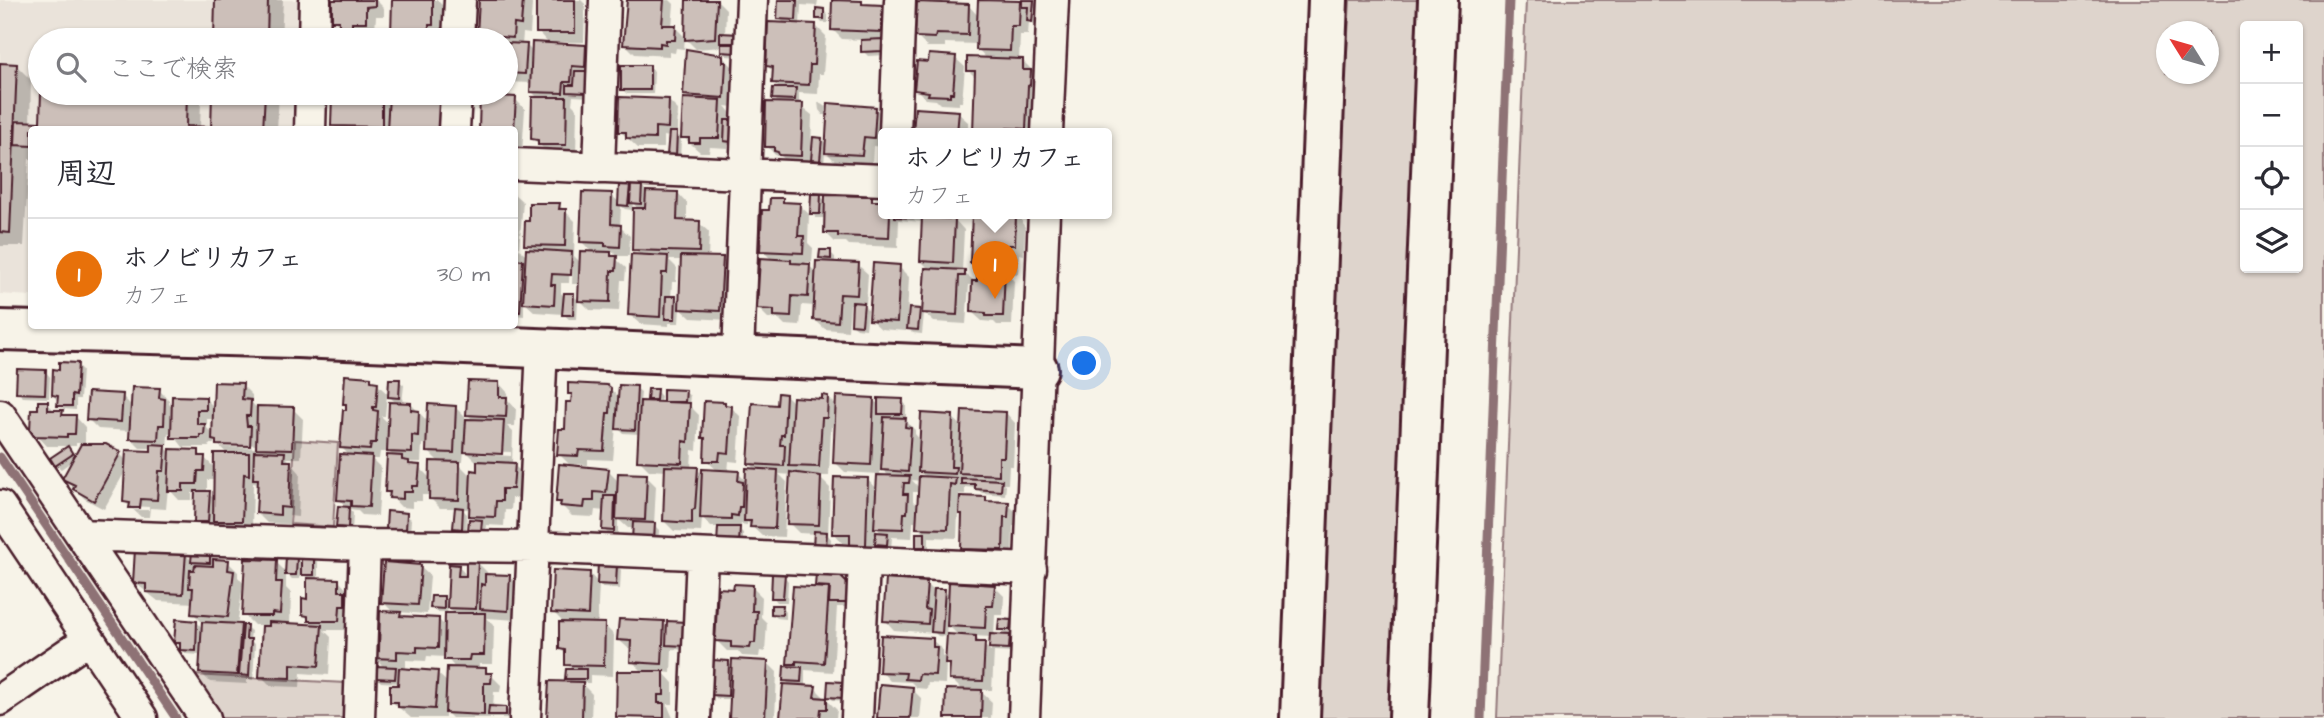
<!DOCTYPE html>
<html lang="ja">
<meta charset="utf-8">
<style>
body{margin:0;font-family:"Architects Daughter","Klee One",sans-serif;background:#f7f7f7;color:#2b2b33}
.controls{position:absolute;right:21px;top:21px;display:grid;overflow:hidden;border-radius:7px;box-shadow:0 2px 5px #0004}
.controls button{width:63px;height:63px;display:grid;place-items:center;padding:0;border:0;border-bottom:2px solid #e1e1e2;background:#fff;color:#2b2b33;font:35px sans-serif}
.compass{position:absolute;left:2156px;top:21px;width:63px;height:63px;border-radius:50%;background:#fff;box-shadow:0 2px 5px #0004;rotate:307deg}
.you{position:absolute;left:1085px;top:364px;width:24px;height:24px;margin:-18px;border:5px solid #fff;border-radius:50%;background:#1a73e8;box-shadow:0 0 0 10px #1a73e833}
.badge{display:grid;place-items:center;width:46px;height:46px;border-radius:50%;background:#d1495b;color:#fff;font-size:23px;font-weight:700}
.pin{position:absolute;translate:-50% -58px;filter:drop-shadow(0 2px 4px #0008)}
.pin::after{content:'';position:absolute;top:37px;width:24px;height:21px;background:inherit;clip-path:polygon(0 0,100% 0,50% 100%)}
.popup{position:absolute;left:878px;top:128px;width:234px;height:91px;box-sizing:border-box;display:grid;place-content:center;border-radius:7px;background:#fff;filter:drop-shadow(0 2px 5px #0005);font-size:23px;white-space:nowrap;color:#7c7c81}
.popup b{font-size:26px;color:#2b2b33}
.popup::after{content:'';position:absolute;left:50%;top:100%;margin-left:-14px;border:14px solid transparent;border-top-color:#fff}
.list{margin:0;padding:0;list-style:none}
h2{display:flex;justify-content:space-between;align-items:center;height:91px;margin:0;padding:0 28px;font-size:30px}
h2 small{font-size:23px;font-weight:400;color:#7c7c81}
.list li{display:grid;grid-template-columns:46px 1fr auto;gap:21px;align-items:center;box-sizing:border-box;height:112px;padding:0 28px;border-top:2px solid #e1e1e2}
.list b{display:block;font-size:26px;white-space:nowrap}
.list p{margin:0;font-size:23px;white-space:nowrap;color:#7c7c81}
.list em{font-size:23px;font-style:normal;color:#7c7c81}
.icon{flex:none;width:38px;height:38px;fill:none;stroke:currentColor;stroke-width:2;stroke-linecap:round;stroke-linejoin:round}
.map{position:relative;flex:none;width:2324px;height:718px;overflow:hidden}
.search{position:absolute;background:#fff;box-shadow:0 2px 5px #0004;left:28px;top:28px;width:490px;height:77px;display:flex;align-items:center;gap:18px;box-sizing:border-box;padding:0 24px;border-radius:38px;color:#7c7c81;font-size:26px}
.panel{position:absolute;background:#fff;box-shadow:0 2px 5px #0004;left:28px;top:126px;width:490px;height:203px;border-radius:7px}
.map>svg:first-child{display:block}
.built{fill:#eae3da}
.green{fill:#ded4cc;stroke:#947a7c;stroke-width:2;fill-rule:evenodd}
.shadow{fill:#0003;fill-rule:evenodd}
.lines{fill:none;stroke-linecap:round;stroke-linejoin:round}
.stream{stroke:#8e7275;stroke-width:9}
.building{fill:#ccbfb9;stroke:#4a1f2b;stroke-width:2}
.street-casing{stroke:#4a1f2b;stroke-width:35}
.secondary-casing{stroke:#4a1f2b;stroke-width:44}
.street{stroke:#f7f3e8;stroke-width:30}
.secondary{stroke:#f7f3e8;stroke-width:38}
</style>
<div class="map">
<svg width="2324" height="718" viewBox="0 0 2324 718">
<rect width="100%" height="100%" fill="#f7f3e8"/>
<filter id="ink" filterUnits="userSpaceOnUse"><feTurbulence type="fractalNoise" baseFrequency=".0143" numOctaves="2"/><feDisplacementMap in="SourceGraphic" scale="14" xChannelSelector="R" yChannelSelector="G"/><feConvolveMatrix kernelMatrix="1 2 1 2 8 2 1 2 1" color-interpolation-filters="sRGB"/></filter>
<g filter="url(#ink)">
<path class="built" d="M0,0H298L296,40H40V93H294L292,129L32,130L31,296L0,294Z"/>
<path class="green" d="M1350,0H1420L1392,718H1316L1336,234Z
M1526,0H2324V718H1497ZM2298,26V268H2245V26ZM2166,32H2208V74H2166Z
M295,440L338,443L333,527L290,524Z
M192,675L345,683L344,718H221Z"/>
<path class="shadow" d="M217,0H283L281,40H215Z
M334,0H376L384,8V16H376L375,31H361V37H350L334,20Z
M393,0H437L443,6L442,34H438V40H400L393,33Z
M481,0H528L532,4L530,34L523,33L522,45H526L534,53L550,45L538,32V0H581L585,4L584,42H556V45L586,47L596,57L591,97L573,96L572,104L577,109L576,154H550L533,139L539,99L531,91L532,83L506,82V40H484L479,35Z
M629,0H670L674,4L672,27H675L686,38L688,0H717L726,9L725,35L740,36V57L727,56L722,52V47L696,49L685,38L684,49L676,48L675,53L669,52V56L635,54L625,44Z
M779,0H818L817,6L801,5L800,25L816,26L826,36L823,74H819L818,94L799,93V105L812,115L811,150H814L822,139L827,145L829,115H823L819,110L818,102L830,110L875,108L885,118L883,147L873,146L872,164L836,162L825,151L824,165L818,164L810,157V165L790,164L781,156H776L767,146L780,104L774,98L781,90L773,82L774,72L767,66L785,24L779,18Z
M842,0H862L864,6H882L892,16L891,41L881,40L886,46V55L868,56L863,51V40L842,39L832,29L843,2Z
M926,0H963L943,1L942,5L969,6L979,17L992,2L990,0H1017L1024,7V0H1031L1038,5L1036,25L1029,21L1028,35H1020L1019,61H1023L1037,75L1040,133H915L958,113L968,122V127L975,132L977,79L968,70L988,60L978,49V44L945,43V47H927L917,37L930,4Z
M823,10L828,15V23H822L818,18Z
M722,56L732,66V71L735,74L733,107L725,106L730,112V122L736,145H728V148L710,147L709,152H700L683,137L691,100L685,94Z
M955,58L965,67L962,102H959V105L940,104L936,100L926,99L916,89L930,64Z
M0,65H16L31,80L30,124H42L43,93H193L201,101L200,128L212,129L214,93H279L277,130H32V159H29L24,246H0Z
M649,67L654,71L653,94H627L623,90Z
M333,93H350L349,97H360L355,93H380V97L390,106L402,97L398,93H452L451,130H337L333,125L337,97Z
M478,93H500V94H480Z
M515,99L525,109L522,153H514V130H480Z
M668,100L678,110L677,135L681,138L680,160L674,159L669,154L670,137L664,136V148H638L620,131Z
M642,186L646,191L678,193L687,203V222L699,223L709,232L708,259H722L732,269L730,320L691,318L680,308L679,323H669V326L640,324L630,315L641,256L634,249L639,210L633,203L632,210L625,209L621,206L620,227L630,236L629,256H617L614,252H608L626,268L625,280H621L619,311L590,310L580,300L581,284H572L573,260H570L569,283H561V293L565,298L573,295L578,300L577,319H569L563,314L535,312L524,302V316L515,315L514,194L523,202L519,249L528,256L533,251L526,244L530,222L559,205L575,221L574,256L582,264L593,253L582,242L611,195L620,203L629,187L633,191ZM669,260H683L681,304L676,298H671L672,282H676L677,268Z
M820,196L827,202L871,198L876,203H883V213H921V219H932L926,213H942V220H955L964,230L962,272L978,283L979,270L972,262L974,213H1022V223L1025,227L1024,255L1019,254L1018,274L1006,273L1014,281L1012,325H997L994,322L982,321L972,312L973,285H969L966,324L934,322L924,313L922,334L913,333L906,326V331L881,329L871,320L899,267L909,277L907,318H910L919,311L923,315L927,269L930,270L921,261L923,222L899,220L898,247L849,245L846,242H835L825,232L826,218H816L812,213Z
M782,200L786,204L799,205L809,214L808,243L813,248L812,262H805L817,273L826,263L821,258L830,252L835,257V263L858,265L868,274L866,304H862L868,310L866,329L857,328L852,324L854,304H850L848,331L825,329L815,320V306L802,305L800,326L785,325L779,319L768,318L758,308L772,260L762,250L771,212Z
M77,365L82,370L80,399H76V410L64,409L53,395L61,371Z
M46,372L50,377L49,398L23,397L18,392Z
M370,378L390,396L399,381L404,385L402,404H411L429,423L455,407L465,417V420L474,421L468,415L499,383L508,393V400L516,409L515,426H507L513,432L512,464L524,474L523,498H512L511,510H505L504,526L486,525L485,535H474L470,530L476,521L471,515V509H462L467,514L466,533L460,532L455,528L457,508H440L430,498V495H422V501H412V508L401,507L387,492L395,458L386,449V452H380L379,459H372L381,468L378,516L362,515L357,510L349,509L353,513L352,532L343,531L338,526L348,509L339,499L351,457L342,448L347,412L345,404ZM387,394L397,404L390,425L381,416H385ZM422,444L428,445V451L440,463L431,479L419,467L412,466L408,462H421ZM464,449L476,461H479L478,472L472,477L457,462H463ZM474,451L511,452V456L474,454Z
M242,385L252,395V403L259,410L293,409L303,419L301,458H287L300,473L298,517L289,516V524L267,523L257,513L259,484L253,483L252,530H224L213,518L212,526H200L196,521L197,493H192V500H179L168,488L166,509L150,508L149,517H141L125,502L127,468L104,509L85,499L64,478L74,460L61,469L56,465L72,453L75,458L83,443H76V446H47L32,430L39,411L47,403L56,412H62L66,417H76L85,427V446L120,454L127,461L152,453L153,448H140L130,438L131,431L98,429L88,419L122,396L132,406L159,390L169,400V404L174,409L205,398L215,408ZM207,419H214V435L207,428ZM168,434H173L183,447H209L210,444H214V440L228,455L216,469L198,452L171,453L167,449ZM221,443L258,445V448L221,447ZM207,480H215V499L207,493ZM130,506L149,507V510H134Z
M636,388L641,392L640,403L654,404L649,399L656,391L661,396L660,404H667L664,401L685,392L690,396L689,405L699,415L697,451L692,450L691,469H697L704,476L718,471L706,460L707,440L704,437L724,404L731,407L741,417L738,462L729,461L728,472L738,473L747,482L757,471L750,463L786,395L795,404L823,401L828,397L838,407L873,400L880,406L902,400L906,405V418H903L915,430V434L921,441L952,417L963,427L1006,413L1015,423L1013,466H1009L1008,484H1003L1006,486L1005,495L982,493L976,488L965,487V494H959V498L985,499L989,503L1008,504L1018,514L1017,526H1013L1012,559L973,558L963,548L964,517L958,511L957,538L929,537V551H922L918,547V534H926L918,527L919,522H913L912,538L892,537L891,549L881,548L876,542L875,555H861L852,543H843L834,533L867,479L878,491L879,474L845,472L835,462L837,427H831L829,476H818L830,488L828,535L831,539L830,552L816,534L799,533L789,523L792,475L779,474L787,482L784,537L762,536L747,522V525L741,524L740,530L743,533V548L719,527H711L702,517L701,532L674,531L664,521L667,471L649,470L639,460L640,434L623,433L616,426L613,460L588,459V465L574,464V467L608,471L619,482L646,476L656,486L654,525L659,530L658,545L635,528H628L618,519V535L609,534L604,530L605,511L595,510L594,517L572,516L557,501L572,467L559,454L573,404L574,398L569,393L610,389L620,398ZM880,467L890,477H880ZM918,470L927,478H918ZM912,480L920,481V489ZM913,492H920L919,507L913,501ZM876,527L883,535L876,534Z
M406,515L411,519L410,534L392,533L388,528Z
M185,554L192,561L210,555L214,559L228,562L238,572V577L245,585L276,562L287,573L296,558L302,564L314,558L318,563V580L339,581L348,591V596L354,602L348,630H324L331,637L329,675L301,673L300,687L271,686L261,676L264,625H254L244,615L245,585H243L237,626L244,630L246,627L251,631L250,640L255,645L253,680L247,679V684L210,682L200,672L202,655L186,654L176,642L197,622L203,629L204,624L193,613L194,603L158,601L134,582ZM301,572L309,579L308,601L304,615L316,627L290,625L291,593L286,588V573L292,579H300Z
M478,563L487,572V576L509,577L519,586L517,620L487,618L494,625L493,664H479V670H486L501,685L500,692H494L493,708L506,709L510,713V718H452L445,711V718H407H411L391,701L400,683L381,682L376,677L386,669L375,658L381,653L395,614L383,602L420,567L430,576L427,614L398,612L404,618L439,620L447,628V612H437L432,607L443,598L449,603L458,566L467,576ZM448,607L456,615H447ZM427,656L446,657L456,669L448,683L437,673L406,671V660L426,661Z
M617,566L621,570L620,589L603,588L599,584L597,625H604L614,635L613,676L590,675V683H581L592,694L591,718H549L572,684L567,678L573,670L567,664V655L560,649L565,624L553,612L590,574L598,583Z
M784,576L788,581L787,602H777L773,597Z
M838,577L852,590L851,607H837L833,672L805,670V687L815,688L837,710L836,718H782L791,686L785,680L794,668L789,663L821,589L817,585Z
M926,583L936,593L944,591L950,597L994,586L1004,596L1003,615H995L994,636H1007L1000,629L1010,621L1015,626L1014,634H1006L1013,641V653L994,652L992,690H979L992,702L991,718H947L964,692L951,679L952,668L946,662L945,684L928,683L927,689L917,688L911,682L890,681L881,671L932,640L942,649V655L947,660L948,637L938,636L935,633L894,630L885,620ZM947,624L960,637L946,636ZM974,636L991,637V651L982,644Z
M752,587L762,597L761,617L767,623L765,652L760,651L759,657L742,656L738,651H727L717,641L735,591Z
M782,607L786,612V619L777,618L772,614Z
M663,623L689,650L672,649L671,673L663,672L673,683V704H667L673,718H620L618,716L644,673L632,661V650L629,649L619,640Z
M728,662L733,667L767,662L777,672L775,718H730L731,699H717L713,694Z
M843,684L847,688V701L833,700L829,696Z
M912,689L922,699L920,718H879Z"/>
<g class="lines">
<path class="stream" d="M0,457L176,718
M1481,718L1509,0"/>
</g>
<path class="building" d="M215,0H268L267,40H214Z
M332,0H375V6L366,7V22H352V28H339V21H332Z
M392,0H433V25H429V34H391Z
M479,0H523L521,25L514,24L513,38L477,35Z
M536,0H575V33H536Z
M627,0H664L662,25H676L675,40H666V44L660,43V47L623,45Z
M686,0H717L715,38L685,40Z
M778,0H797L796,20L777,19Z
M832,0L862,1V4L883,5L881,32L831,30Z
M978,0L1020,1L1019,26H1011L1010,51L976,50Z
M1022,0H1034L1032,22L1027,21L1028,7H1022Z
M917,2L969,4L968,35L936,34L935,38L915,37Z
M816,8L824,9V19H816Z
M768,22L816,24L814,65H810L809,85L772,83L773,67L766,66Z
M720,33L740,34V43H720Z
M883,39V51L861,52V40Z
M532,42L586,45L585,67L572,66L571,82H564L563,93L530,92Z
M506,43L527,44L525,74L506,73Z
M721,44H737L736,53L721,52Z
M686,49L723,55V62H726L724,98L683,95Z
M929,54L956,56L953,93H950V96L928,95L929,92L914,90L917,61L928,62Z
M967,57L1023,59V70H1031L1030,85L1028,86L1026,129L1007,128L1006,133H973L975,71H967Z
M0,63L17,64L10,233L0,232Z
M621,65H650V90H621Z
M575,71H588L587,93L567,92V85H574Z
M773,88H796L795,100L772,99Z
M41,93H187L186,126L211,127V130H32V146L15,145L16,121L40,122Z
M212,93H265L263,130H211Z
M332,95L382,96V127L331,126Z
M389,95L443,96L441,130H387Z
M480,95L516,97L514,130H479Z
M532,97H567L566,145H538V140L531,139Z
M619,97L669,99L668,128L655,127V139L626,138V132H618Z
M683,98L721,100L719,138H700V143H689V138H681Z
M766,102L803,103L801,156L779,155L778,152L774,151V147H765Z
M828,103L876,107L874,138L864,137L862,155L825,153Z
M915,108L959,111L957,133H913Z
M725,120H733L732,142L724,141Z
M669,132H677L676,156L667,155Z
M813,137L822,138L820,161L811,160Z
M619,184L630,185L628,206L618,205Z
M631,184L642,185L641,204L630,203Z
M646,191L678,192L677,220L700,221L699,252L632,250L633,208H645Z
M582,192L612,193L611,224L621,225L620,247L605,246V243L580,242Z
M811,194H821L820,214H810Z
M825,195L872,196V201H883V213H890L889,238L838,236V233H824Z
M770,198H783V202L800,203L798,236H804L803,253L760,251L762,210H769Z
M529,203H560L559,209H566L565,246L524,245L525,221H529Z
M895,213H917V218L895,217Z
M972,213H1013L1016,215L1015,245H1009L1008,265L970,263Z
M922,217L955,219L953,263L920,261Z
M526,249L572,252L571,275L552,274L551,285H555L554,305L523,303Z
M820,250H831V259L819,258Z
M580,251L611,252V256H617L616,271H611L610,302L578,301Z
M631,254L668,256L667,273H662L660,317L628,315Z
M681,256L723,257L720,311L679,309Z
M760,258L791,260V263L810,264L808,297L792,296L791,317L774,316V310L757,309Z
M514,259L523,260L520,312H514Z
M816,261L859,263L857,295L840,294L838,322L813,320Z
M873,263L900,265L897,322L869,320Z
M925,268L965,270V276H959L957,315L922,313Z
M977,268L1005,269L1003,316H986V313L971,312L972,281H977Z
M564,293H574L573,315H562Z
M666,296H676L675,319H665Z
M852,302L864,303L862,325L851,324Z
M909,308L920,309L918,330L907,329Z
M59,362L78,363L76,396L72,395V406H57L58,396L52,395L53,369L59,370Z
M17,369L46,370L45,394L16,393Z
M345,375L371,377V381L378,382L376,407H373V410L378,411L376,443H371L370,450L340,448L343,410H346V404H343Z
M389,379H400L399,398L388,397Z
M468,381L499,382V397H507L506,417L466,415Z
M214,382L243,383L242,399L251,400L250,416H246L247,426H251L250,446L216,445V441L212,440Z
M568,383L607,385L611,388L610,413H607L604,451L579,450L578,456L557,455L559,429H565L566,402H571L572,394H568Z
M619,385L637,386L635,430L616,429Z
M132,387L160,388L159,398L165,399L164,425H159L158,440L129,439Z
M648,389H657L656,400H647Z
M663,389L686,390L685,402H663Z
M88,392L123,394L121,422L86,420Z
M778,393L786,394L784,435H781L780,445H785L784,466L748,464L752,403L777,405Z
M822,395L828,396L827,418H822L819,467L789,466L793,397L822,399Z
M172,396L206,397V410H197V424H205L204,435H200V438H171Z
M836,396L874,398L871,465L833,463Z
M878,398L903,399L902,414H878Z
M38,401H48V410H63L62,415H76L75,434H67V437L35,436L30,431L31,409H38Z
M640,401L690,403L688,442L683,441L682,463L637,461Z
M704,401L725,402V405L732,406L729,453L720,452L719,461H704L705,438H702Z
M389,402L411,403V410L419,411L418,436L412,435V453L387,452Z
M428,404L456,406L454,453L426,452Z
M257,406L294,407L292,449L256,448Z
M962,410L1006,412L1004,457H999V475L959,473Z
M921,413L953,415L951,467H956L955,474L918,472Z
M884,417L906,418L905,427L911,428L908,472L881,470Z
M466,419L504,420L502,454L464,452Z
M81,444H106L121,452L94,501L73,489L75,485L62,479Z
M151,444L166,445L164,471H159L157,500L141,499L140,508H129L130,503L123,502L126,450L151,451Z
M68,446L73,454L55,466L50,458Z
M170,449L199,450V456H205L204,471H198L197,484H183V491H168Z
M254,451L285,452L284,461H291L289,508L280,507V515L256,513L258,479H253Z
M214,453H249V475L244,474L242,521H213Z
M340,454L372,456L369,507L351,506V501L337,500Z
M387,455L402,456V460L409,461V464L420,465L418,486H412V492H403V499L389,498L390,492H385Z
M430,461L460,462L459,500L429,499Z
M477,461L515,463L513,489H502V501H496L495,517L469,516L471,470L477,471Z
M559,464L609,469L606,493L594,492V501H585L584,508L560,506L561,502H556Z
M665,466L698,467L695,509L692,510V523L663,521Z
M746,468L778,470L775,528L750,527L751,521H744Z
M702,469L739,471L738,481L743,482L742,507H739L738,516L731,515V519L700,518Z
M790,472L821,476L819,525L787,524Z
M618,473L647,474L645,520L616,519Z
M877,475L910,476L909,483H904L903,494H908L907,513H904L903,529L874,528Z
M919,476L956,478L955,485L950,484L948,529L916,528Z
M834,477L868,478L866,545L850,546V534H832Z
M961,478L1002,480L1001,491L975,489V484H961Z
M195,491H210L208,522H194Z
M604,496H615L614,531L602,530Z
M960,496L986,497V501L1009,502L1008,517H1004L1003,550L961,549L962,514H959Z
M338,506L349,507L348,528L336,527Z
M455,507L463,508L462,529L453,528Z
M387,511L407,513L406,530L386,529Z
M469,519L482,520L481,531H468Z
M633,522L655,523L654,541L632,540Z
M718,527H740L739,544H717Z
M814,531L827,532L826,548L813,547Z
M876,532L888,533L887,545L875,544Z
M916,533H925V547H916Z
M135,549L186,552L183,594L146,592V584L133,583Z
M192,552L210,553V563L191,562Z
M286,556L297,557L296,575H285Z
M301,557H314V575H301Z
M213,559L229,560L228,570L234,571L228,617L191,614L193,588H189L190,570H194L195,565L213,566Z
M245,559L277,560L276,582H282L280,614L272,613V616H242Z
M466,560L478,561L476,609L447,608L449,564L459,565L458,576H466Z
M384,562L421,565L418,605L381,603Z
M598,563L617,564L616,585L597,584Z
M553,570L590,572L588,615L551,613Z
M485,574L510,575L508,611L480,609L481,584L485,585Z
M772,574H785L783,598H771Z
M816,574L839,575L848,584L847,603H829L830,587L815,586Z
M307,578L339,579V591H345V606H340L339,621H308V616L302,615V598L307,599Z
M886,579L927,582L925,609L929,610L928,624L883,621Z
M949,582L995,585L993,606H986L985,628L947,626Z
M734,584L753,585L752,611H757L755,643H751L750,648L731,647V642L715,641L718,588L733,589Z
M793,586L829,588L824,663L796,661V664H787Z
M934,589H945L942,633L931,632Z
M431,596H444V609L430,608Z
M771,605H783L782,615L771,614Z
M380,611L401,612L400,616L439,618L438,648L417,647V652L397,651V659L373,658L374,650L379,651Z
M445,613H485L484,655H470L469,660H444Z
M176,619L197,621L196,651L180,650V643H174Z
M619,619L664,621L662,664L630,662L631,641L617,640Z
M999,619L1011,620L1010,630H998Z
M667,621L686,622L685,646L666,645Z
M202,622L241,624L237,675L199,673Z
M269,622L322,625L319,666L291,664V678L259,677L262,626H269Z
M559,622L605,623L604,666L565,665V650L559,649Z
M243,625H247L246,639H251L249,676L239,675Z
M947,634L976,636V642H985L983,681L949,680L950,664H945Z
M990,634L1010,635L1009,649L989,648Z
M881,635L933,638V647H937L935,675L919,674L918,680L905,679L906,673L879,672Z
M732,659L768,661L765,718H729Z
M712,660L729,661L728,696L711,695Z
M375,666L396,667L395,679L374,678Z
M784,666L802,667L801,682L783,681Z
M447,667L486,668V673H492L491,683H484V715L445,713Z
M399,668L438,671L435,709L398,707V702H390V685H398Z
M566,669H586V679H565Z
M617,671H664V695H658V703H664V718L616,717Z
M549,681L583,682L582,718H547Z
M828,681L843,682V698L827,697Z
M783,684L816,686L814,697L827,698V709H821L820,718H780Z
M880,684L913,687L910,718H877Z
M946,689L982,690L981,718H945Z
M489,706L506,707V715H488Z"/>
<g class="lines">
<g class="street-casing">
<path id="street" d="M314,40L315,0
M458,40L460,0
M310,130L311,93
M454,130L456,93
M895,133L900,0
M1047,133L1053,0
M514,164L883,180
M599,168L605,0
M738,355L752,0
M0,415L205,718
M0,506L142,718
M81,535L365,545L532,547L1031,569
M0,700L89,639
M359,718L365,545
M525,718L542,347
M695,718L702,555
M857,718L864,562
M1024,718L1044,213"/>
</g>
<g class="secondary-casing">
<path id="secondary" d="M0,330L297,338L1038,369
M1300,718L1328,0
M1409,718L1438,0"/>
</g>
<use href="#street" class="street"/>
<use href="#secondary" class="secondary"/>
</g>
</g>
</svg>
<div class="controls">
<button>+</button>
<button>−</button>
<button><svg class="icon" aria-label="locate" viewBox="0 0 24 24"><circle cx="12" cy="12" r="6"/><path d="M12 2v4M12 18v4M2 12h4M18 12h4"/></svg></button>
<button><svg class="icon" aria-label="layers" viewBox="0 0 24 24"><path d="M12 4l9 5-9 5-9-5zM3 14l9 5 9-5"/></svg></button>
</div>
<svg class="compass" viewBox="-18 -18 36 36"><path d="M0-13l5 13h-10z" fill="#e53935"/><path d="M0 13l5-13h-10z" fill="#7c7c81"/></svg>
<div class="you"></div>
<div class="pin badge" style="left:995px;top:299px;background:#e8710a">1</div>
<div class="popup"><b>ホノビリカフェ</b>カフェ</div>
<div class="search"><svg class="icon" aria-label="search" viewBox="0 0 24 24"><circle cx="10" cy="10" r="6"/><path d="M15 15l6 6"/></svg>ここで検索</div>
<section class="panel">
<h2>周辺<small></small></h2>
<ul class="list">
<li><span class="badge" style="background:#e8710a">1</span><div><b>ホノビリカフェ</b><p>カフェ</p></div><em>30 m</em></li>
</ul>
</section>
</div>
